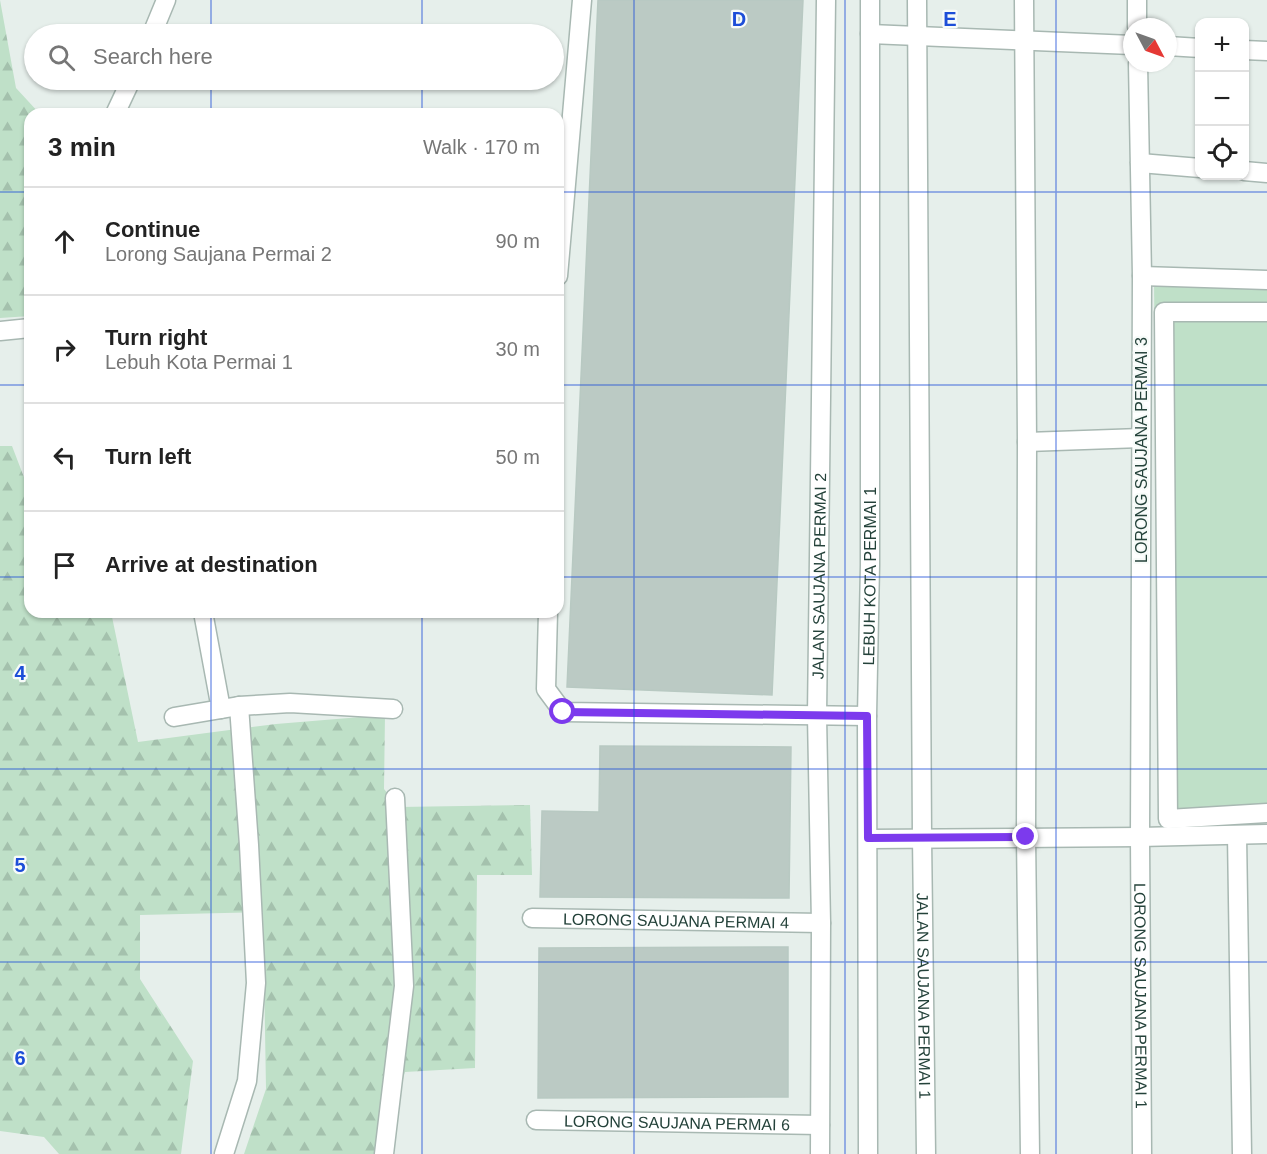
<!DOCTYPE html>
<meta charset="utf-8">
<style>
body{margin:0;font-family:Arial,sans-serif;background:#f2f2f2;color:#222}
.controls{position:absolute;right:18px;top:18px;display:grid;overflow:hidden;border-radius:12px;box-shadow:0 2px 4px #0004}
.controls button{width:54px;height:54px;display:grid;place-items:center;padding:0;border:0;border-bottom:2px solid #e0e0e0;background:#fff;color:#222;font:30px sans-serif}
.compass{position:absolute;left:1123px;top:18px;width:54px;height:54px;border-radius:50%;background:#fff;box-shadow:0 2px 4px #0004;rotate:131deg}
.stop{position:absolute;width:18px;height:18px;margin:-14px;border:4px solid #7c3aed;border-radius:50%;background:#fff}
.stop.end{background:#7c3aed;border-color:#fff;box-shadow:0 2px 6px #0008}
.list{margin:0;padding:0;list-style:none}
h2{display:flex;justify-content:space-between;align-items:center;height:78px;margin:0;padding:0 24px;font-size:26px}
h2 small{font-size:20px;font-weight:400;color:#767676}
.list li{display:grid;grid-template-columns:39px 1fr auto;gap:18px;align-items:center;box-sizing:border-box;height:108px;padding:0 24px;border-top:2px solid #e0e0e0}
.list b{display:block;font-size:22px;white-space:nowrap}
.list p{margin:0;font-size:20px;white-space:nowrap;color:#767676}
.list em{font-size:20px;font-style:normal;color:#767676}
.icon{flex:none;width:33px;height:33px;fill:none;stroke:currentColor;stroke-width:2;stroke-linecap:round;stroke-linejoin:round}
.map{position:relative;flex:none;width:1267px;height:1154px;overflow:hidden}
.search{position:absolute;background:#fff;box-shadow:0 2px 4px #0004;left:24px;top:24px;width:540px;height:66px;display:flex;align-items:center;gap:15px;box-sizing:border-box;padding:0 21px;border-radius:33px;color:#767676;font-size:22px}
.panel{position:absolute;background:#fff;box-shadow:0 2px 4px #0004;left:24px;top:108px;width:540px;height:510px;border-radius:18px}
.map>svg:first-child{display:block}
.forest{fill:url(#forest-firs)}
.park{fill:#bfe0c8}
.building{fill:#bbcac4;stroke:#b8c9c2;stroke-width:1.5}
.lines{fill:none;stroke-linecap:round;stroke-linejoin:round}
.minor-casing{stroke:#a8b8b2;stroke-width:21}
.minor{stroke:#fff;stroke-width:18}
.route{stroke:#7c3aed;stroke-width:8}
.grid{fill:none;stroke:#1d4ed8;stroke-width:1.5;stroke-opacity:0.55}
.labels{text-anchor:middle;stroke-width:4.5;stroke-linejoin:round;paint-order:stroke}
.street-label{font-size:16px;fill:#24423a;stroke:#f7fbf9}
.grid-label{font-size:20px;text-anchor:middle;font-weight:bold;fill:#1d4ed8;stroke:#f7fbf9;stroke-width:4.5;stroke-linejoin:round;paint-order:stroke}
</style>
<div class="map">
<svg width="1267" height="1154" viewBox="0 0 1267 1154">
<defs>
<pattern id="forest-firs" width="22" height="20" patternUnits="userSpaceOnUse" patternTransform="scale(1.5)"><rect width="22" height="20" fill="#bfe0c8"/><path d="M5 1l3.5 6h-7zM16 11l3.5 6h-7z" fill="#a4c1ad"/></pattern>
</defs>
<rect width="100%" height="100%" fill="#e6efeb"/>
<path class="forest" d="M0,0L16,88L40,114H30V316L0,318Z
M0,446H12L30,493V612H111L138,742L276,724L385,715L384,789L399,807L530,805L532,875H477L475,1068L405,1072L382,1154H244L266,1089L263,912L140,915V979L193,1061L181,1154H59L44,1137L0,1131Z"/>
<path class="park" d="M1267,276V817L1159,822L1154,279Z"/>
<path class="building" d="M598,0H803L772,695L567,687Z
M600,746L791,747L789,898L540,897L542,811L599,812Z
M788,947V1097L538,1098L539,948Z"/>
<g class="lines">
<g class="minor-casing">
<g id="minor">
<path id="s1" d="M917,0L922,837L926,1154"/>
<path d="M1024,0L1027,442L1026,837L1030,1154"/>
<path d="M1137,0V27"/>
<path d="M152,34L166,0"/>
<path d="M870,34L1132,45"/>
<path d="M1168,46L1200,48"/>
<path d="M1244,50L1267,51"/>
<path id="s2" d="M1138,63L1142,276L1140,837L1142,1154"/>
<path d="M115,114L131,80"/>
<path d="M1140,163L1200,168"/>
<path d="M1244,171L1267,173"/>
<path d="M558,276L582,0"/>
<path d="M1142,276L1267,280"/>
<path d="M1267,312H1164L1168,819L1267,813"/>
<path d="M0,331L30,328"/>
<path d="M1027,442L1141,438"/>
<path d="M203,612L221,709"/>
<path d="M548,612L546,689L563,712L867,716"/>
<path d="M174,717L239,706L290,703L393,709"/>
<path d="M1237,835L1242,1154"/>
<path d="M868,839L1140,837L1267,834"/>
<path id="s3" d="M532,918L821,923"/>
<path id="s4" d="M536,1120L820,1125"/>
<path d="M224,1154L247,1081L256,983L249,845L239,706"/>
<path d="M384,1154L404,986L395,798"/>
<path id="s5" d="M820,1154L821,923L817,716L826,0"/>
<path id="s6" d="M868,1154L867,716L870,565V0"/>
</g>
</g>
<use href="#minor" class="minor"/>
</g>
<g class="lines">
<path class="route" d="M563,712L867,716L868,838L1026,837"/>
</g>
<path class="grid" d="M211,0V34M422,0V34M634,0V1154M845,0V1154M1056,0V1154M211,80V114M422,80V114M0,192H30M558,192H1267M0,385H30M558,385H1267M0,577H30M558,577H1267M211,612V1154M422,612V1154M0,769H1267M0,962H1267"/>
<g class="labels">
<g class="street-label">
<text transform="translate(1141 450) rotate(-90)" y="6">LORONG SAUJANA PERMAI 3</text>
<text dy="6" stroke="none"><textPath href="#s5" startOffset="578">JALAN SAUJANA PERMAI 2</textPath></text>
<text dy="6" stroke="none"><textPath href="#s6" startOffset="578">LEBUH KOTA PERMAI 1</textPath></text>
<text dy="6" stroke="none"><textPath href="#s3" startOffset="144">LORONG SAUJANA PERMAI 4</textPath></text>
<text dy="6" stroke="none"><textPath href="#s1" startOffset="996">JALAN SAUJANA PERMAI 1</textPath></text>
<text dy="6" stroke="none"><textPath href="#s2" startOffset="933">LORONG SAUJANA PERMAI 1</textPath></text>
<text dy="6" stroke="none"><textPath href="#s4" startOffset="141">LORONG SAUJANA PERMAI 6</textPath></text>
</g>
</g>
<g class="grid-label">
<text x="739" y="26">D</text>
<text x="950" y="26">E</text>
<text x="20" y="680">4</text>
<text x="20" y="872">5</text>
<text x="20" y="1065">6</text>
</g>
</svg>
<div class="controls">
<button>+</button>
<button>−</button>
<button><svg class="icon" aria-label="locate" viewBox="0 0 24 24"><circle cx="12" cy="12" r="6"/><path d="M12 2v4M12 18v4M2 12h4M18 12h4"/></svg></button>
</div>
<svg class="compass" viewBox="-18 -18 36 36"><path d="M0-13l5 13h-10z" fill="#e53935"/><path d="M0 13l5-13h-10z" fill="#767676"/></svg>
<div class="stop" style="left:563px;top:712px"></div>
<div class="stop end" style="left:1026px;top:837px"></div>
<div class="search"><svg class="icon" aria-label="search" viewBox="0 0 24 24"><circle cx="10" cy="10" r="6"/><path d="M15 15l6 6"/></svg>Search here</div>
<section class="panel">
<h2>3 min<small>Walk · 170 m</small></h2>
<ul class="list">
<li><svg class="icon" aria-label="ahead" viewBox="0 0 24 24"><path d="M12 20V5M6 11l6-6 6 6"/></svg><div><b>Continue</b><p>Lorong Saujana Permai 2</p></div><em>90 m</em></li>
<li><svg class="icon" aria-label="right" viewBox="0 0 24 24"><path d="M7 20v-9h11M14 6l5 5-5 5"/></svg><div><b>Turn right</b><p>Lebuh Kota Permai 1</p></div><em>30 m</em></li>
<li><svg class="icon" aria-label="left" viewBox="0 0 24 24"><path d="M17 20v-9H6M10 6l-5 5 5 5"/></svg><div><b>Turn left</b></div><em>50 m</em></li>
<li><svg class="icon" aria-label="arrive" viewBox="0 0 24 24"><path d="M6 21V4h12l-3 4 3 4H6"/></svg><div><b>Arrive at destination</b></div></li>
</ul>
</section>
</div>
